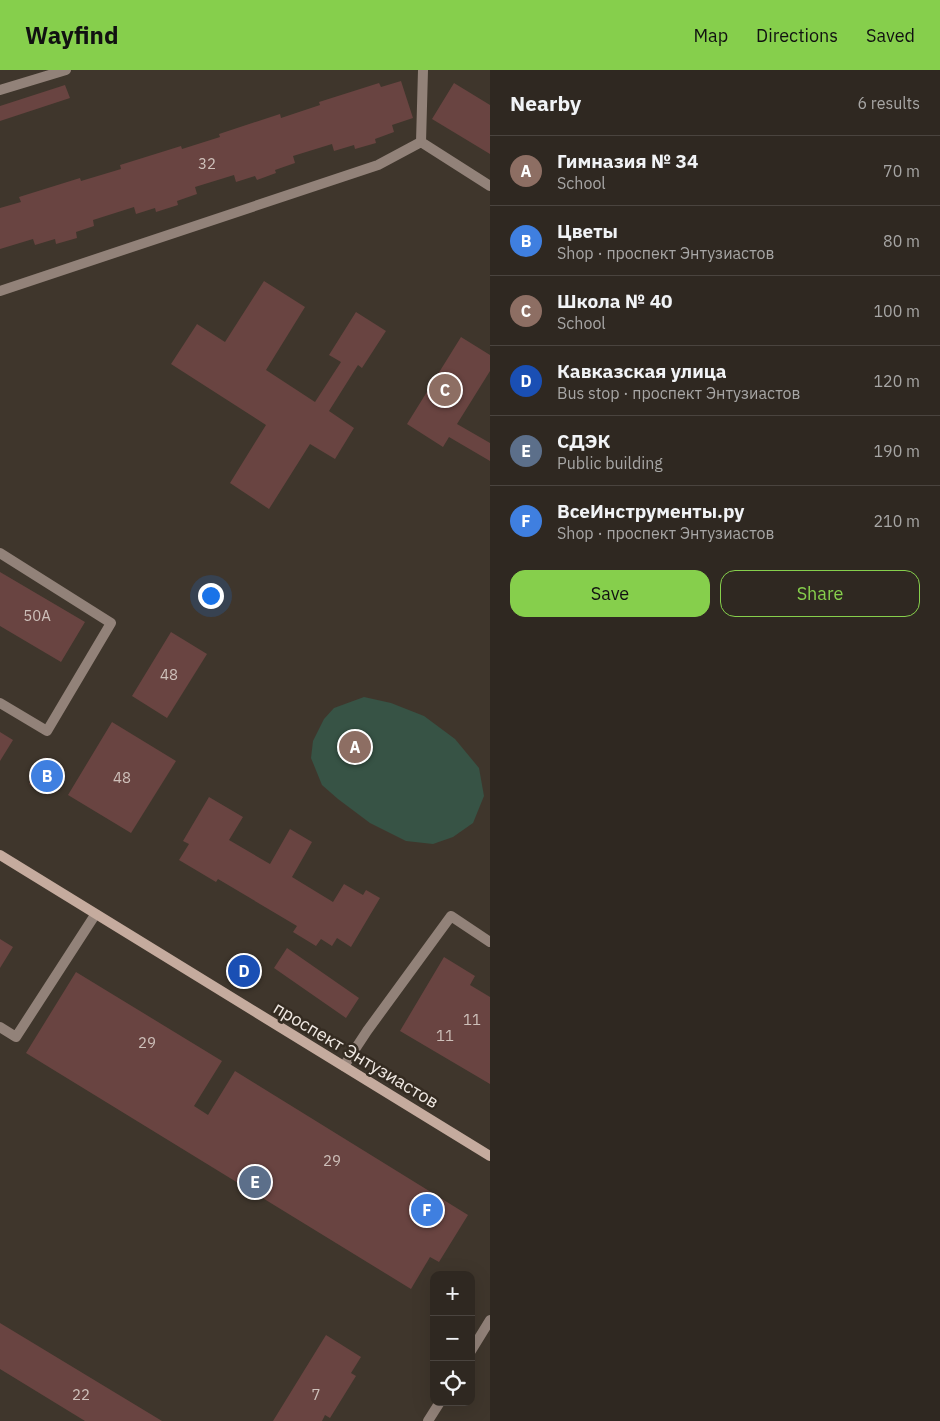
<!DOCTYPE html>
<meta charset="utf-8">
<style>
body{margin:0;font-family:"IBM Plex Sans",sans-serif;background:#3b342e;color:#f1f3f6}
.controls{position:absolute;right:15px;bottom:15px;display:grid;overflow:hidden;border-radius:10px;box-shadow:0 5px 20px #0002}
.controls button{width:45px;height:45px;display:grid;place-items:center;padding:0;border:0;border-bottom:1px solid #4a443f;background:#2f2821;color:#f1f3f6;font:25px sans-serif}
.you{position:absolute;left:210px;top:525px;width:18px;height:18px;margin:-12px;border:4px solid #fff;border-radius:50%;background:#1a73e8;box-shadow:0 0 0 8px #1a73e833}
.badge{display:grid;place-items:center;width:32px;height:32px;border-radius:50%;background:#86cf4c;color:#fff;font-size:16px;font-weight:700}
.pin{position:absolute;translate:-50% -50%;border:2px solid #fff;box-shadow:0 1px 5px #0006}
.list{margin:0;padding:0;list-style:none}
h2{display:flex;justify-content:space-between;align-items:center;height:65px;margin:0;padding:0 20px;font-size:21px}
h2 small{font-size:16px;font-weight:400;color:#a7a6a5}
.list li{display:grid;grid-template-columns:32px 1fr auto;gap:15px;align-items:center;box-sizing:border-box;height:70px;padding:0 20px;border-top:1px solid #4a443f}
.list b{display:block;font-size:19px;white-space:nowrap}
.list p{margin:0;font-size:16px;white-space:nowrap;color:#a7a6a5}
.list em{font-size:16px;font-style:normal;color:#a7a6a5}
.actions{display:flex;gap:10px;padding:15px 20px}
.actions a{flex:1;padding:11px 0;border:1px solid #86cf4c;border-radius:15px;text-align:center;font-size:18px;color:#86cf4c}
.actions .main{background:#86cf4c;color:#111}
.icon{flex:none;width:28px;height:28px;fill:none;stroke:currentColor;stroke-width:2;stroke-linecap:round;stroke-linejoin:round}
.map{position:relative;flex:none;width:490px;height:1351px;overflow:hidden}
header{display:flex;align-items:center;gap:30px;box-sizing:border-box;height:70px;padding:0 25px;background:#86cf4c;color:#111}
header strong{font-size:24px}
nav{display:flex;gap:28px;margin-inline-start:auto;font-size:18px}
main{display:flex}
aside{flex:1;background:#2f2821}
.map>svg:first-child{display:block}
.grass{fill:#375345}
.building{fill:#694441}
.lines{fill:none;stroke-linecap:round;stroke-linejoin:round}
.service{stroke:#928279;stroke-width:10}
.minor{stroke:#928279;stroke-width:10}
.tertiary{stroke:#928279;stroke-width:10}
.secondary{stroke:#c5ab9e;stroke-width:10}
.labels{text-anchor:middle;stroke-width:5;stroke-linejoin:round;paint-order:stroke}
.number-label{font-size:15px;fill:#cec0ba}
.street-label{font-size:18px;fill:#f0e9e3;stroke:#352c22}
</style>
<header>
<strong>Wayfind</strong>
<nav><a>Map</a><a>Directions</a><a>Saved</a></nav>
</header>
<main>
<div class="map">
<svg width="490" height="1351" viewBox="0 0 490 1351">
<rect width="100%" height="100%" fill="#3f362c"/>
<path class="grass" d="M364,627L391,633L424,646L455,669L479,698L484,726L473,753L453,767L433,774L406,771L370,753L338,729L322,715L311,688L313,671L324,649L334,638Z"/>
<path class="building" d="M401,11L413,48L392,55L394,62L375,69L376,73L355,79L354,75L334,81L332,74L293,86L295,93L275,100L276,103L257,110L255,106L236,112L234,105L195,117L197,124L177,131L178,135L156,142L155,138L136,144L134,137L93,150L94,156L76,162L77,168L56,174L55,169L35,175L33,169L0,179V138L21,132L19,127L80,108L81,111L121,99L120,95L181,76L182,79L220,67L219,64L280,44L281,48L320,35L319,32L379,13L381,17Z
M454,13L490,35V84L432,49Z
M65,15L70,28L0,51V36Z
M264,211L305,237L266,300L315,332L341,292L329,285L356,242L386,261L362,298L358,295L329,341L354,358L335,389L310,374L269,439L230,413L266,355L171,294L197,254L225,272Z
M461,267L490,285V301L457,354L490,373V391L449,367L443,377L407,354Z
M0,502L85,552L61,592L0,556Z
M171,562L207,584L167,648L132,626Z
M112,652L176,691L131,763L68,725Z
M0,662L13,670L0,691Z
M45,687L64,698L48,725L29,714Z
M209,727L243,747L229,770L270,794L290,759L312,772L292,807L333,832L344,814L363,825L366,820L380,828L351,877L337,868L332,876L321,869L316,876L293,862L297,856L218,809L216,812L179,790L189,774L183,771Z
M0,869L13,877L0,898Z
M287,878L359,928L346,948L274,898Z
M444,887L475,906L470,915L490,927V1014L400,961Z
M76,902L222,991L194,1036L208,1045L235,1001L468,1145L439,1192L430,1187L411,1219L26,983Z
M0,1253L162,1351H85L0,1299Z
M326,1265L361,1287L351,1303L356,1306L330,1348L325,1345L322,1351H273Z"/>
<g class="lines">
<path class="service" d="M423,0L421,72L490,116
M0,221L378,95L421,72
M0,483L111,553L47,661L0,633
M0,957L16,967L95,845
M344,996L367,961L451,846L490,872"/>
<path class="minor" d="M471,1281L490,1250
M428,1351L440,1332"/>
<path class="tertiary" d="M0,20L66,0"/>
<path class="secondary" d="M0,785L490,1086"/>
</g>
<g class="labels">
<g class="number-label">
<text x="207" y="99">32</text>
<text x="37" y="551">50А</text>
<text x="169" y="610">48</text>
<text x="122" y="713">48</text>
<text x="472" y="955">11</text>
<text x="445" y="971">11</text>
<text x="147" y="978">29</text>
<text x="332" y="1096">29</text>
<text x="81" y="1330">22</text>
<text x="316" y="1330">7</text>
</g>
<g class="street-label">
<text transform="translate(356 985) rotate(31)" y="6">проспект Энтузиастов</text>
</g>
</g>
</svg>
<div class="controls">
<button>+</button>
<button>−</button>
<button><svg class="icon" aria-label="locate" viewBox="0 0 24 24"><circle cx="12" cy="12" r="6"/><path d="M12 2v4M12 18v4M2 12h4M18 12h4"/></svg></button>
</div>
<div class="you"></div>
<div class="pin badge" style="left:355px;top:677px;background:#8d6e63">A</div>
<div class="pin badge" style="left:47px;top:706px;background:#3f7fe0">B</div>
<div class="pin badge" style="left:445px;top:320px;background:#8d6e63">C</div>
<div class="pin badge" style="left:244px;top:901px;background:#1a4fb4">D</div>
<div class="pin badge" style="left:255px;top:1112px;background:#5c6f8a">E</div>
<div class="pin badge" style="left:427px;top:1140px;background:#3f7fe0">F</div>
</div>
<aside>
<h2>Nearby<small>6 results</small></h2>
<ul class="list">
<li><span class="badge" style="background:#8d6e63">A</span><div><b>Гимназия № 34</b><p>School</p></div><em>70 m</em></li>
<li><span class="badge" style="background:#3f7fe0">B</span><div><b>Цветы</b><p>Shop · проспект Энтузиастов</p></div><em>80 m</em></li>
<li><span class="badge" style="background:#8d6e63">C</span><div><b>Школа № 40</b><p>School</p></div><em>100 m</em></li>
<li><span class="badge" style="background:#1a4fb4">D</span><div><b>Кавказская улица</b><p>Bus stop · проспект Энтузиастов</p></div><em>120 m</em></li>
<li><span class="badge" style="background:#5c6f8a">E</span><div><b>СДЭК</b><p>Public building</p></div><em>190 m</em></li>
<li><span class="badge" style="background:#3f7fe0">F</span><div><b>ВсеИнструменты.ру</b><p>Shop · проспект Энтузиастов</p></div><em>210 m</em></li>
</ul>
<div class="actions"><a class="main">Save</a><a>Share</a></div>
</aside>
</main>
